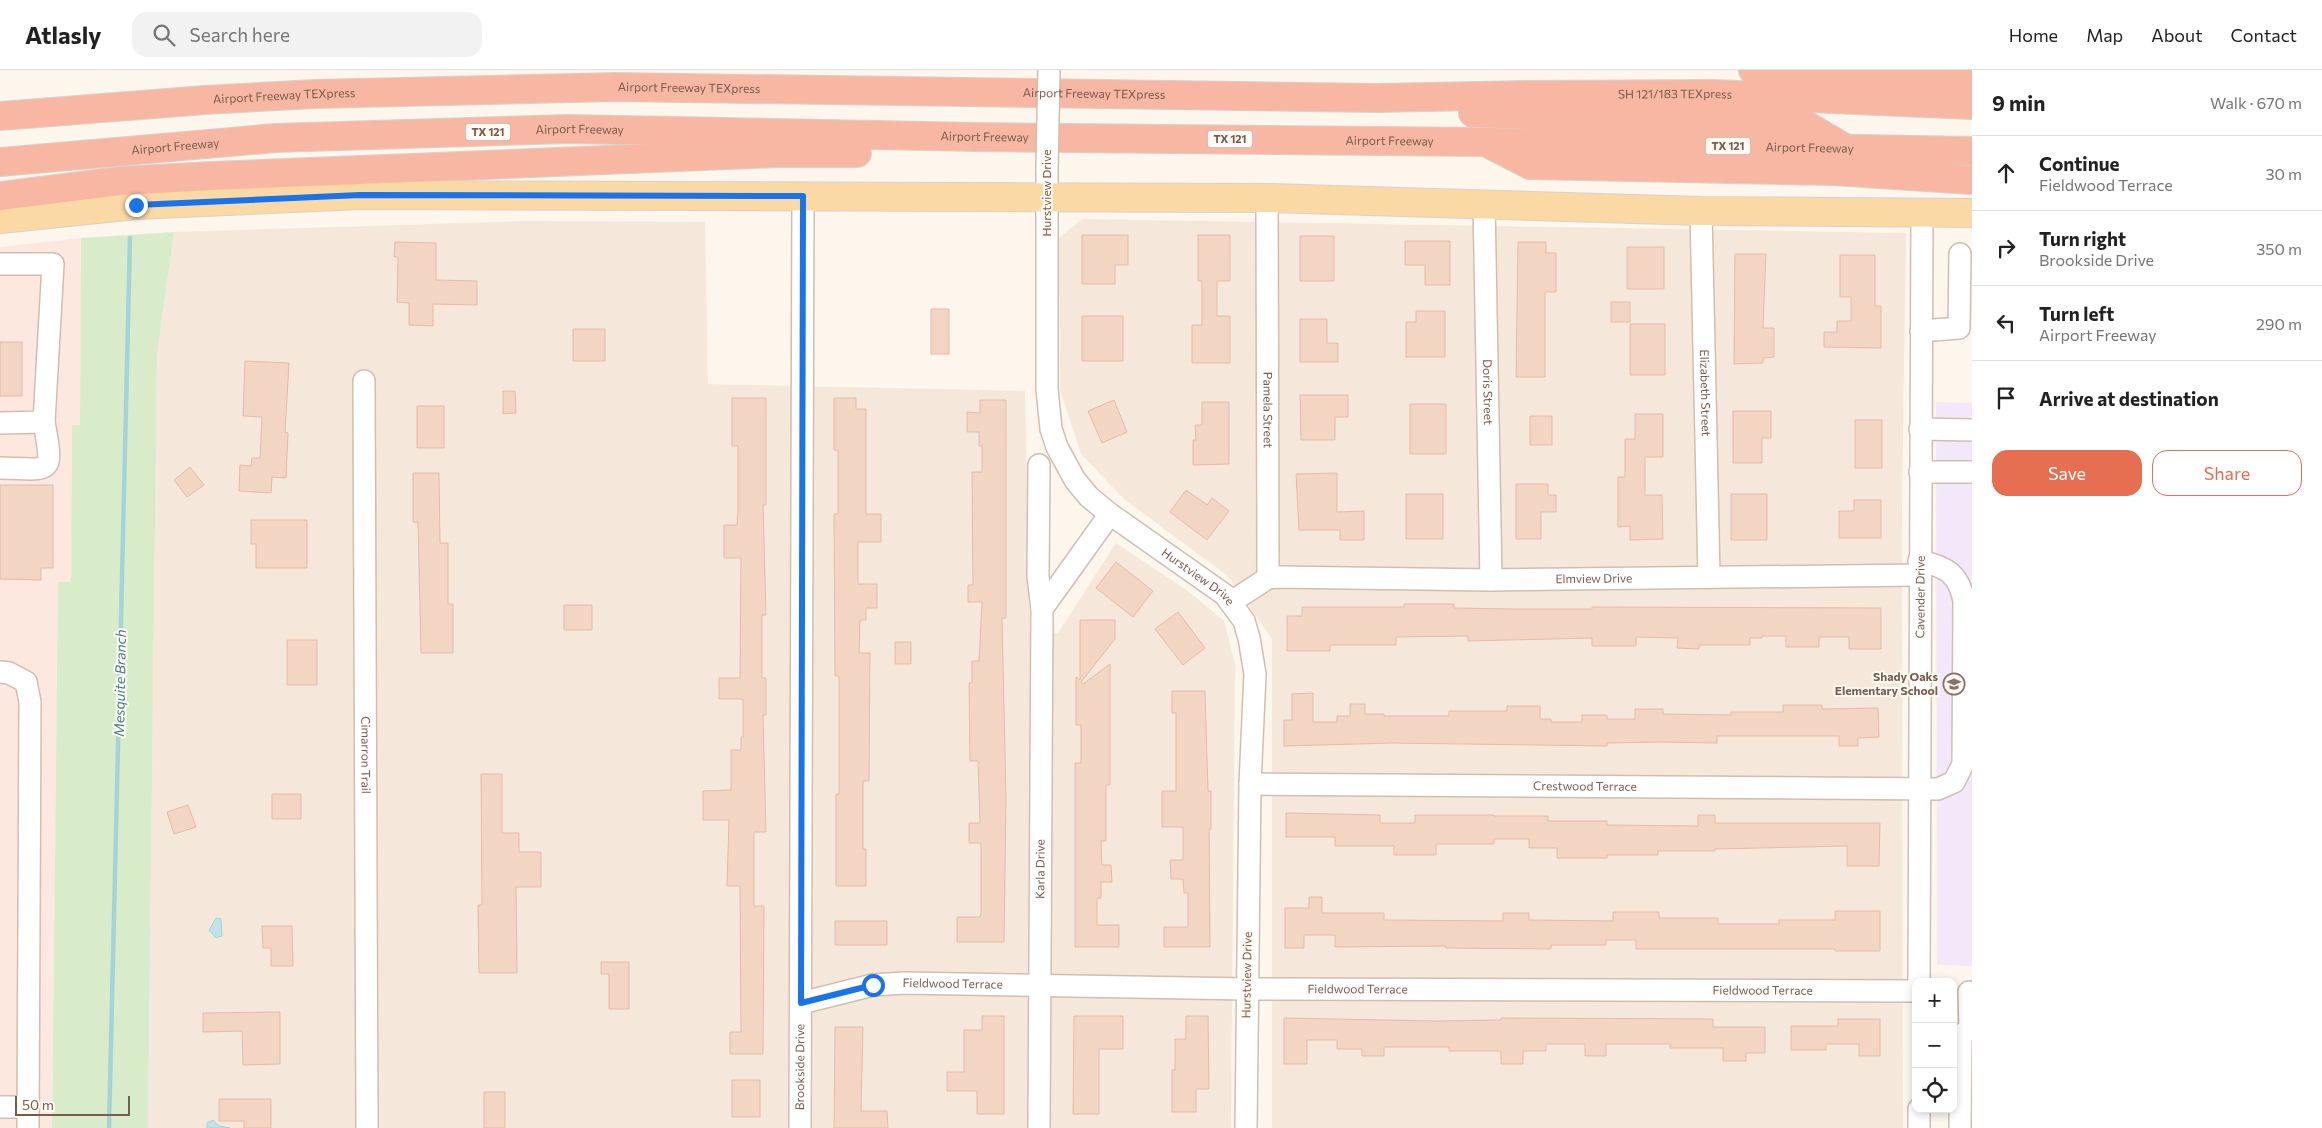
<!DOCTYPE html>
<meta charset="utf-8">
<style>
body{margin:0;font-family:Commissioner,sans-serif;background:#f2f2f2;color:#222}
.controls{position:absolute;right:15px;bottom:15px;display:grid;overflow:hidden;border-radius:10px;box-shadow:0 2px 8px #0003}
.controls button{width:45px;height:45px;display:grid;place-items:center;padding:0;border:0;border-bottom:1px solid #e0e0e0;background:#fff;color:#222;font:25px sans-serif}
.scale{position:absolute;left:15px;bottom:12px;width:115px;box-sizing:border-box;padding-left:5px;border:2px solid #7a5c4d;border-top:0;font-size:14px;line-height:18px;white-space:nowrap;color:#7a5c4d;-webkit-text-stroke:4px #fffaf3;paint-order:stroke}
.stop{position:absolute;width:15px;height:15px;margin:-11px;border:4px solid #1a73e8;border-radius:50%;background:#fff}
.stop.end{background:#1a73e8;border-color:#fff;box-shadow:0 1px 5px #0008}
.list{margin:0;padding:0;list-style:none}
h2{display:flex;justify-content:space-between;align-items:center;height:65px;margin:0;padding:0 20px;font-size:21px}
h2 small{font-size:16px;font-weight:400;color:#767676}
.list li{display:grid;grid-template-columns:32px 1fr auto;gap:15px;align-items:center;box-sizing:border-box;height:75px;padding:0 20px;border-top:1px solid #e0e0e0}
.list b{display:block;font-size:19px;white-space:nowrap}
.list p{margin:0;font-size:16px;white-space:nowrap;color:#767676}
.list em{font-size:16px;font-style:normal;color:#767676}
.actions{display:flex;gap:10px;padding:15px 20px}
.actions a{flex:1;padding:11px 0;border:1px solid #e76f51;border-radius:15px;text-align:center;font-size:18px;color:#e76f51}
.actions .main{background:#e76f51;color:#fff}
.icon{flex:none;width:28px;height:28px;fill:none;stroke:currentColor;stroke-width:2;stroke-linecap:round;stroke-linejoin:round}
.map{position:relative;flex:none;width:1972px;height:1058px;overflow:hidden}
header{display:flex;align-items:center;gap:30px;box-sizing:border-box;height:70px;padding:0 25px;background:#fff;border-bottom:1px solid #e0e0e0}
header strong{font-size:24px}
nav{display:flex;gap:28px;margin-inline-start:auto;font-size:18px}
.search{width:350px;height:45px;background:#f2f2f2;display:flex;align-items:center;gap:12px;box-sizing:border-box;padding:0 18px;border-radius:15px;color:#767676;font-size:19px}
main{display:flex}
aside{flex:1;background:#fff}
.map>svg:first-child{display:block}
.residential{fill:#f5e8da}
.commercial{fill:#fde8e0}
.education{fill:#f3e8fa}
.green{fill:#d8ecc9}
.water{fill:#bfe3e8;stroke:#a5d3da}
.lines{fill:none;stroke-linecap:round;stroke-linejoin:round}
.stream{stroke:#a5d3da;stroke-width:4.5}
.building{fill:#f3d5c3;stroke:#e6bba3}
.minor-casing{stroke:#d1beb0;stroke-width:24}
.major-casing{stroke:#dad1cd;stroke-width:30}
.highway-casing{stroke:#dad1cd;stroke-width:30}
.minor{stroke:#fff;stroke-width:21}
.major{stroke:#fbd9a5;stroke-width:28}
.highway{stroke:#f7b7a3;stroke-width:28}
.minor-bridge-casing{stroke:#d1beb0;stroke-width:24;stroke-linecap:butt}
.minor-bridge{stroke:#fff;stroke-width:21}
.route{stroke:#1a73e8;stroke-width:6}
.labels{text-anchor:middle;stroke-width:4;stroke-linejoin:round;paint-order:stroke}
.shield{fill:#fffaf3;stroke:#a28b7f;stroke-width:1}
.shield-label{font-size:11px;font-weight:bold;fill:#7a5c4d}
.street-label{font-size:12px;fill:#7a5c4d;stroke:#fffaf3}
.education-label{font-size:12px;font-weight:bold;fill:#785e54;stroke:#fffaf3;text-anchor:end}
.water-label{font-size:14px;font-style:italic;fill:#437c86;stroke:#fffaf3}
</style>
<header>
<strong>Atlasly</strong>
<div class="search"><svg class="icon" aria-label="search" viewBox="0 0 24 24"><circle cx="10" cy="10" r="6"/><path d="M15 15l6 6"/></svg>Search here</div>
<nav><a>Home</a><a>Map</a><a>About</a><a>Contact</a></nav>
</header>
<main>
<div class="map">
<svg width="1972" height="1058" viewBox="0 0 1972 1058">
<rect width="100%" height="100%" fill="#fdf6ec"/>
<path class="residential" d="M1082,149L1906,163L1902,437L1903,1058H1272V569L1228,506L1125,430L1081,384L1060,321L1059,168Z
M523,151L705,152L708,314L1025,321L1030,561L1058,563L1116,473L1188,521L1224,551L1235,594L1231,1058H148L157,285L174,162Z"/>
<path class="commercial" d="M81,168L80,355H72L71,513H58L52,1058H0V177Z"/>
<path class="education" d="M1936,332L1972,333V896L1937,895Z"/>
<path class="green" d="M174,162L157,285L148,1058H52L58,512H71L72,355H80L81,168Z"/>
<path class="water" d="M216,848L221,849L222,866L216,868L209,860Z
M213,1050L219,1056L230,1058H207V1053Z"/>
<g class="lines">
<path class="stream" d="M109,1058L130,168"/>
</g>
<path class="building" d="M1082,165H1128V195H1115V214H1082Z
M1198,165H1230V211H1217V246H1230V293H1192V255H1202V211H1198Z
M1300,166H1334V211H1300Z
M1405,171H1450V215H1425V195H1405Z
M395,172L436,173V210L477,211V235L433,234V256L409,255V233L397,232L398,187H394Z
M1518,172H1546V183H1556V222H1545V307H1516Z
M1627,177H1664V219H1627Z
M1735,184H1766L1763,258H1774V287L1763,288V293L1734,294Z
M1840,185H1875V236H1881V278L1824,277V262H1837V251H1851V227H1840Z
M1611,232H1630V252H1611Z
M931,239H949V284H931Z
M1416,241H1445V287H1406V252H1416Z
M1082,246H1123V291H1082Z
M1300,249H1327V273H1338V292H1300Z
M1630,254H1665V305H1630Z
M573,259H605V291H573Z
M0,272H22V326H0Z
M245,291L289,293L285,362L288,363L286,408L272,407L271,423L239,421L240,395L251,396L252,388H260L262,347L243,346Z
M503,321H515L516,343L503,344Z
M1300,325H1348V347H1335V370H1301Z
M732,328H766V435H763L766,545H762V608H766V645H763L766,762H754V836H764L763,984H730V962H741L740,816H727L729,750H703V721L731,720V680H741V667H743V629H719V608H740L741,488H724V455H737L738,443V376H732Z
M834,328H856V339H866V444H881V472H858V514H877V538H866V550H860L859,583H870L869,711H863V779H866V816H836V724H839V606H835L834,444H838V380H834Z
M980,330H1006V548H1002L1006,728L1004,872H957V847H980L981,843V773H969V753H980L978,691H970L969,613H972V591H979L982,532H968V515H973L972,402H982V376H979V362H967V342L980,343Z
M1114,330L1127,362L1102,373L1088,341Z
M1202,332H1229V394L1193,395V370H1196L1195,355H1202Z
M1410,334H1446V384H1410Z
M417,336H444V378H417Z
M1733,341H1771V368H1762V393H1733Z
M1635,344H1663V387H1645V425H1662L1663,469L1630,470V456L1618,457V407H1625V369H1635Z
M1530,346H1552V375H1530Z
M1855,350H1882V398H1855Z
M190,397L204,415L187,427L174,410Z
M413,403H439L440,473H448V534H453V583H421L418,452H413Z
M1337,403V442L1364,441V470H1340V460H1299L1296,404Z
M1516,414H1548V425H1556V442H1541V469H1516Z
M0,415H53V498H41V510L0,509Z
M1186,420L1207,435L1212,428L1229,441L1207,470L1170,442Z
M1406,424H1443V469H1406Z
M1731,424H1767V470H1731Z
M1854,430H1881V468H1839V441H1854Z
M251,450H307V498H256V474H251Z
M1116,492L1153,521L1133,547L1096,518Z
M1404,534H1454V538L1512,539H1592V537L1881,538V579H1849V567H1819V577H1786V566H1762V568H1750V575H1699V579L1677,578L1678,568L1636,567V576H1592V568L1468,571V566L1396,567V575H1330V581H1287V546H1302V537H1404Z
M564,535H592V560H564Z
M1178,542L1205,578L1183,595L1155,559Z
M1080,550H1115V569L1081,612L1083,614L1110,594V715H1106V771H1101L1102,795H1111L1112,812H1101V828H1097V855H1119V877H1075V693H1081V655H1076V607L1080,610Z
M287,570H317V615H287Z
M895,572H911V594H895Z
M1172,621H1205L1208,721H1211V759H1209L1210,877H1164V857H1188V823H1184L1183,809H1171L1170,790H1183V757H1162V721H1176V643H1172Z
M1313,623V652H1337V646H1350V634H1365V644H1384V646H1449V641H1507V636H1540V649H1551V652H1582V645H1607V649H1635V639H1663V644L1731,645V642H1783V635H1822V639L1878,638L1879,667L1858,668V676H1839V666H1717V673L1663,672L1607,673V676L1392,673L1284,676V650H1292V624Z
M481,704H502V763H519V782H541V817H516L517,903H479L478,835H482Z
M272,724H301V749H272Z
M188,735L196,757L174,764L167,742Z
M1286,743L1380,745V753H1415V745H1494V746H1548V751H1607V755L1698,756V745H1715V753H1880L1879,796H1847V776L1715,779V781H1658V785H1607V788H1557V778H1529V769H1494V774H1436V785H1394V776H1335V767H1286Z
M1309,827H1322V843H1384V850L1503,851V843H1529V850L1613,851V842H1659V848H1718V854H1779V850H1835V841H1880V881H1835V879H1636V870H1606V875H1551V879L1446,878V876L1335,877V865H1304V878H1285V838H1309Z
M835,851H887V875H835Z
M262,856H292L293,896H271V878H263Z
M601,892H629V939H609V904H601Z
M280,942V994L243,995L242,961L203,962V943Z
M982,946H1004V1044H977V1021H947V1002H964V960H982Z
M1074,946H1123V979H1099V1044H1073Z
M1186,946H1208L1209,1019H1196V1042H1172V1000H1175V969H1186Z
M1284,948L1436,951L1501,950V948L1713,949V957H1765V983H1746V991H1723V978H1670V974H1606V986H1585V974H1546V981H1523V994H1501V981H1449V977H1384V986H1362V979H1337V970H1307V994H1284Z
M1838,949H1880V986H1859V974H1826V980H1791V956H1838Z
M835,957H863L861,1041H887L888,1058H834Z
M732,1010H760V1047H732Z
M484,1022H505V1058H484Z
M219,1029H271V1058H244V1051H219Z"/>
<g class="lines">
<g class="minor-casing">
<g id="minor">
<path id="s1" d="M1047,99V319L1051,359L1057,377L1075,410L1089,427L1110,444L1225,525L1244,551L1249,568L1255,604L1250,714L1246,1058"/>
<path id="s2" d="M1267,128L1268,508"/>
<path id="s3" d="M1484,133L1491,510"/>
<path id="s4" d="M1701,141L1709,506"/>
<path d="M0,194H53L44,352L0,353"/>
<path d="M1921,261L1959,258L1960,184"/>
<path id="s5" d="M364,311L367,1058"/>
<path d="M1920,359L1972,360"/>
<path d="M1039,395L1038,506L1042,539"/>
<path d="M0,398C52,399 54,407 44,352"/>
<path d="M1920,402H1972"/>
<path id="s6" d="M1231,532L1268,508L1278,507L1491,510L1919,505"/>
<path d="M0,602L9,603L26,612L30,632L28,1058"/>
<path id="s7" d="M1250,714L1938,719L1954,712L1963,694L1964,531C1959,504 1946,496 1919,491"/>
<path id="s8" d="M1919,912L1922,143"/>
<path id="s9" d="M801,933L873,915L904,913L1247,919L1916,921"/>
<path d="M0,1037H28"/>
<path id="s10" d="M800,1058L803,126"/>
<path id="s11" d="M1039,1058L1042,539L1110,444"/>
<path d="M1919,1058V1039"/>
<path d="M1960,1058L1961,965L1970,959L1969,922"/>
</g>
</g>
<g class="major-casing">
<path id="major" d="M0,149L136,135L360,125L1267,128L1701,141L1972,143"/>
</g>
<g class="highway-casing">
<g id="highway">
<path d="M1753,0L1972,9"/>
<path d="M1473,43L1804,54L1843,77"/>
<path id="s12" d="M0,46L205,30L315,24L616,17L1378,28L1529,25L1713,24L1972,35"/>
<path d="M1491,75L1530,95L1833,101L1972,110"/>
<path id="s13" d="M0,92L276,68L568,59L976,67L1484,72L1972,81"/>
<path d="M0,126L120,111L211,106L779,83H857"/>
</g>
</g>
<use href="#minor" class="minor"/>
<use href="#major" class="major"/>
<use href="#highway" class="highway"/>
<g class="minor-bridge-casing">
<path id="minor-bridge" d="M1047,99L1049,0"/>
</g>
<use href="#minor-bridge" class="minor-bridge"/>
</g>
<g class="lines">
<path class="route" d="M136,135L360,125L803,126L801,933L873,915"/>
</g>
<defs>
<g id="school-ring" transform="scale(1.125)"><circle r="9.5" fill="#fffaf3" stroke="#8d6e63" stroke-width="1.5"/><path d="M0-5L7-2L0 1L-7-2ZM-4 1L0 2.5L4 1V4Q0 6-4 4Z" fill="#8d6e63"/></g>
</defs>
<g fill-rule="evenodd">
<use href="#school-ring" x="1954" y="614"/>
</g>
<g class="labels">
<g class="shield">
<rect x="465.5" y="53.5" width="45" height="17" rx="4"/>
<rect x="1207.5" y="60.5" width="45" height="17" rx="4"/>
<rect x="1705.5" y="67.5" width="45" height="17" rx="4"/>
</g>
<g class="shield-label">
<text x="488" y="66">TX 121</text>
<text x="1230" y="73">TX 121</text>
<text x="1728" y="80">TX 121</text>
</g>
<g class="street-label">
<text dy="4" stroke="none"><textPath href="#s12" startOffset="690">Airport Freeway TEXpress</textPath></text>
<text dy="4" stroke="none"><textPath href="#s12" startOffset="1095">Airport Freeway TEXpress</textPath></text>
<text dy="4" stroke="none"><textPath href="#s12" startOffset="1676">SH 121/183 TEXpress</textPath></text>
<text dy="4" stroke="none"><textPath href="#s12" startOffset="285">Airport Freeway TEXpress</textPath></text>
<text dy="4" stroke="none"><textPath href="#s13" startOffset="581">Airport Freeway</textPath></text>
<text dy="4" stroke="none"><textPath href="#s13" startOffset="986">Airport Freeway</textPath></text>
<text dy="4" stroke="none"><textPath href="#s13" startOffset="1391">Airport Freeway</textPath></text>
<text dy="4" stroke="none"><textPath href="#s13" startOffset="176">Airport Freeway</textPath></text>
<text dy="4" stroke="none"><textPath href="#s13" startOffset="1811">Airport Freeway</textPath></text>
<text transform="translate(1047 123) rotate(-90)" y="4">Hurstview Drive</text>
<text dy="4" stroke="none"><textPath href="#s3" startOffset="189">Doris Street</textPath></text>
<text dy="4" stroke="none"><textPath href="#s4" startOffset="182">Elizabeth Street</textPath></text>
<text dy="4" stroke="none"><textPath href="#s2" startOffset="212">Pamela Street</textPath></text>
<text dy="4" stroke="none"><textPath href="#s1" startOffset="474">Hurstview Drive</textPath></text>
<text dy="4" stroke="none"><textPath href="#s6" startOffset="370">Elmview Drive</textPath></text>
<text dy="4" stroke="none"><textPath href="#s8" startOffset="385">Cavender Drive</textPath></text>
<text dy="4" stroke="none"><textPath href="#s5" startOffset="374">Cimarron Trail</textPath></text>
<text dy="4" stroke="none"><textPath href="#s7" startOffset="335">Crestwood Terrace</textPath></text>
<text dy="4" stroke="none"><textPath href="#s11" startOffset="259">Karla Drive</textPath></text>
<text transform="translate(1247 905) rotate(-89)" y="4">Hurstview Drive</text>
<text dy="4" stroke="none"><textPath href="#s9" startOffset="154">Fieldwood Terrace</textPath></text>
<text dy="4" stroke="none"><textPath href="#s9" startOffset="559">Fieldwood Terrace</textPath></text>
<text dy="4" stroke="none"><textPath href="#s9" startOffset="964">Fieldwood Terrace</textPath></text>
<text dy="4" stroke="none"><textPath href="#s10" startOffset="61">Brookside Drive</textPath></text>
</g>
<g class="education-label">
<text x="1938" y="611">Shady Oaks<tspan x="1938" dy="14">Elementary School</tspan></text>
</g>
<g class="water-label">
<text transform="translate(120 613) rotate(-89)" y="5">Mesquite Branch</text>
</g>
</g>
</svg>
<div class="controls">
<button>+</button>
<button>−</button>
<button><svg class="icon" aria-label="locate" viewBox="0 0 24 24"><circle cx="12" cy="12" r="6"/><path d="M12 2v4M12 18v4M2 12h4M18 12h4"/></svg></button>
</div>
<div class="scale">50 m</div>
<div class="stop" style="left:873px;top:915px"></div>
<div class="stop end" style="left:136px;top:135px"></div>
</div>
<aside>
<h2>9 min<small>Walk · 670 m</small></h2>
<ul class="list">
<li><svg class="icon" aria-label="ahead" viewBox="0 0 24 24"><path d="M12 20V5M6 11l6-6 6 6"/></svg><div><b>Continue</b><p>Fieldwood Terrace</p></div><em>30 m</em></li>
<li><svg class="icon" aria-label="right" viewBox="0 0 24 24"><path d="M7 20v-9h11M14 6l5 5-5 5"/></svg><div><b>Turn right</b><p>Brookside Drive</p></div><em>350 m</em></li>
<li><svg class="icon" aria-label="left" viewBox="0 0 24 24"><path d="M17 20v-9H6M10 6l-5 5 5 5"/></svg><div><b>Turn left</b><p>Airport Freeway</p></div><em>290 m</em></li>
<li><svg class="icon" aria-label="arrive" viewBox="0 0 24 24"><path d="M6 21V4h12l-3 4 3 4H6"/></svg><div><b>Arrive at destination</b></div></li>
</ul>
<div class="actions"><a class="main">Save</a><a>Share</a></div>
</aside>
</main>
